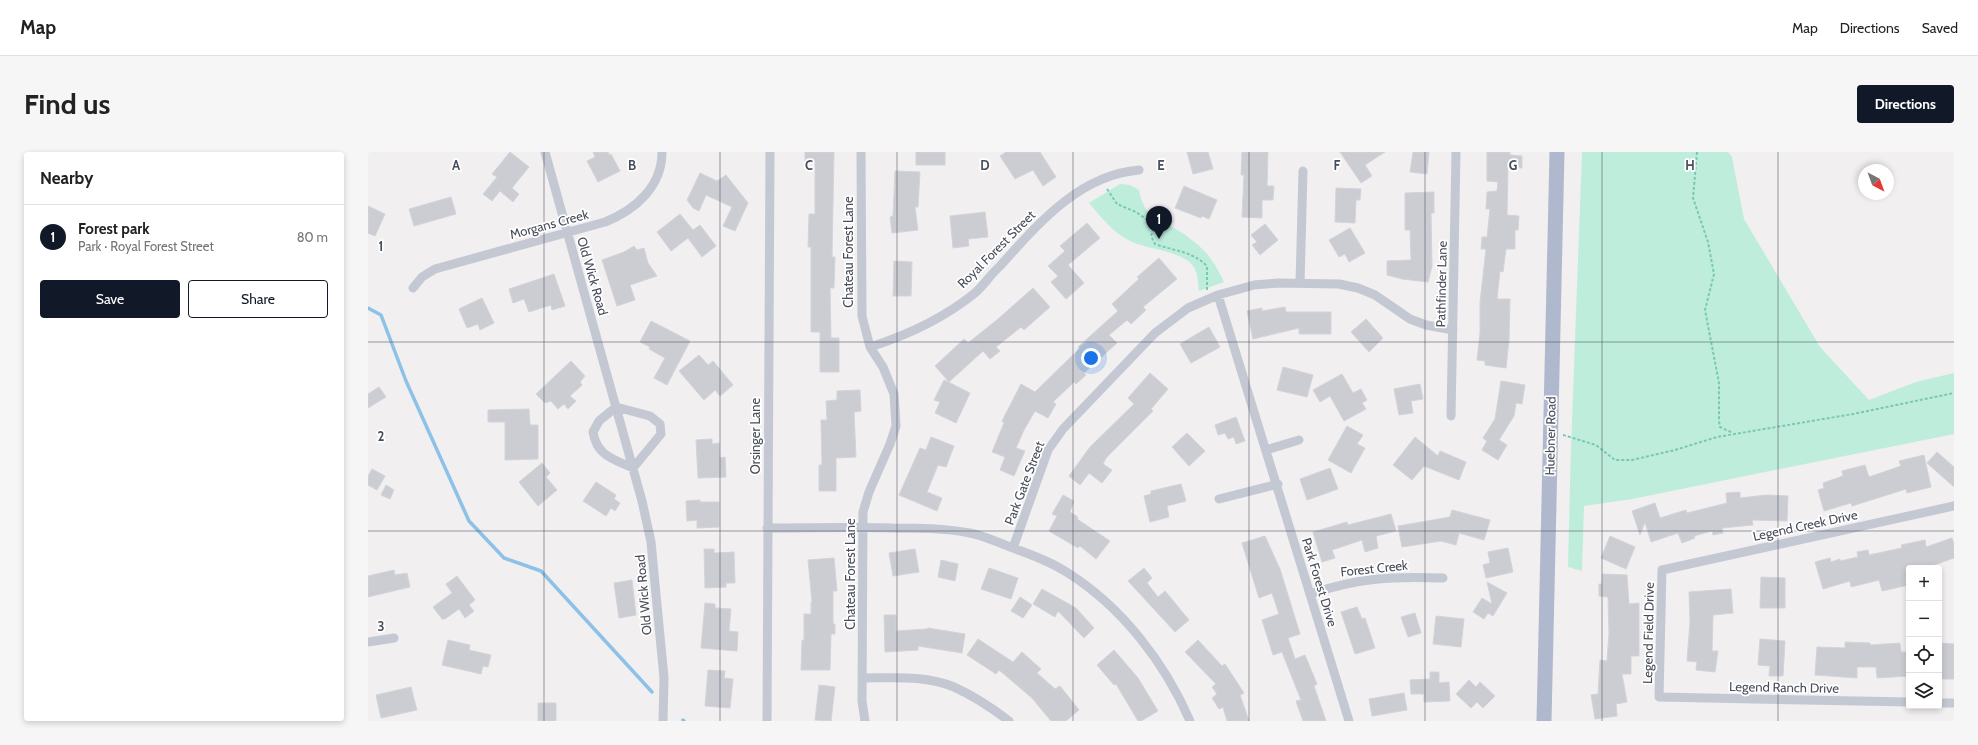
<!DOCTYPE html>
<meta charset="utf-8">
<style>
body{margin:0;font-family:Cabin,sans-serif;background:#f6f6f6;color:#222}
.controls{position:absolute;right:12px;bottom:12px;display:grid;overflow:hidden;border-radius:4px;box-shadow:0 2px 6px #0003}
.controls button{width:36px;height:36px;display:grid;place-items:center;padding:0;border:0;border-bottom:1px solid #e0e0e0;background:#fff;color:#222;font:20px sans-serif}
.compass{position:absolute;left:1490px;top:12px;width:36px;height:36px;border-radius:50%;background:#fff;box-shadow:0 2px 6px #0003;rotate:139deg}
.you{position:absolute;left:723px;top:206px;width:14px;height:14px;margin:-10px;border:3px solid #fff;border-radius:50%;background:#1a73e8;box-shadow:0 0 0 6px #1a73e833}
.badge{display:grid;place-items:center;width:26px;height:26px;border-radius:50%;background:#111827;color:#fff;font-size:13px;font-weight:700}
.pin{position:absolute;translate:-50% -33px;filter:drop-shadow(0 1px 2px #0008)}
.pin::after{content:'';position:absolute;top:21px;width:14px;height:12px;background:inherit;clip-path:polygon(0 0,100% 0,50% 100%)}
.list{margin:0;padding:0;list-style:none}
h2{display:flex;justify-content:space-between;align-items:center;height:52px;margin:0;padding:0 16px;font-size:17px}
h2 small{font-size:13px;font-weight:400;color:#767676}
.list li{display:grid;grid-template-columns:26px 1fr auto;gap:12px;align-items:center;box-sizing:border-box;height:64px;padding:0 16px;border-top:1px solid #e0e0e0}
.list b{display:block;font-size:15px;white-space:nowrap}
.list p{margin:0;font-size:13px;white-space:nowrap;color:#767676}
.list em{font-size:13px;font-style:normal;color:#767676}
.actions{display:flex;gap:8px;padding:12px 16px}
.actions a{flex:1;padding:9px 0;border:1px solid #111827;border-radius:4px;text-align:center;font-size:14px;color:#111827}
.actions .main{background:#111827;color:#fff}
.icon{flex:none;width:22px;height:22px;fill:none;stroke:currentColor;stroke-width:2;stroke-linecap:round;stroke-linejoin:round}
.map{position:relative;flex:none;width:1586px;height:569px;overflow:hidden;border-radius:4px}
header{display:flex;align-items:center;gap:24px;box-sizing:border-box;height:56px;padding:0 20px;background:#fff;border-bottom:1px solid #e0e0e0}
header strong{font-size:19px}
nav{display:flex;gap:22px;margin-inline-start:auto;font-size:14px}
.intro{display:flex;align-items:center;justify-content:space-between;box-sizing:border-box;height:96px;padding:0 24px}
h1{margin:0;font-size:28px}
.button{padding:10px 18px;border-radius:4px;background:#111827;color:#fff;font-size:14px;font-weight:700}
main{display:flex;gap:24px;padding:0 24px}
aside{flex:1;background:#fff;border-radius:4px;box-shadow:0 2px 6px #0003}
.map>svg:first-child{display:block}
.green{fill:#bfeddb}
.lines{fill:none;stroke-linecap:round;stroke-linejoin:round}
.stream{stroke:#8ec1e8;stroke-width:3.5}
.building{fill:#cccdd3;stroke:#d3d3da}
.path{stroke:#78c9b4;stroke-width:2;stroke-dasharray:3 2;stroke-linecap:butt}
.street{stroke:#c3c8d3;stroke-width:9}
.primary{stroke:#afb8cc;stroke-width:15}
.grid{fill:none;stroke:#484d5b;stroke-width:1;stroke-opacity:0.55}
.labels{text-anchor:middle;stroke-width:3.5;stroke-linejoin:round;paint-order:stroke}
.street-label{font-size:13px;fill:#484d5b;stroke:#fff}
.grid-label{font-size:13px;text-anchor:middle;font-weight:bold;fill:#484d5b;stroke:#fff;stroke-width:3.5;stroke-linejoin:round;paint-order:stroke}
</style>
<header>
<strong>Map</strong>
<nav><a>Map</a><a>Directions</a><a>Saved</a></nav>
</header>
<div class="intro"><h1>Find us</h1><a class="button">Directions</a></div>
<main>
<aside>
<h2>Nearby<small></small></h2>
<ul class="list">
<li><span class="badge">1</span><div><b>Forest park</b><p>Park · Royal Forest Street</p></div><em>80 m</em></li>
</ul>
<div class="actions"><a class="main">Save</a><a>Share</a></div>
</aside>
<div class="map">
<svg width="1586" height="569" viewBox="0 0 1586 569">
<rect width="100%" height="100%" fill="#f1efef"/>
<path class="green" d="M1214,0H1360L1364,5L1376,67L1452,195L1501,248L1548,230L1586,221V282L1264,347L1216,354L1214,419L1200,415L1203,296Z
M752,32L762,33L771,38C776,70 799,68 820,85C839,99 846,109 856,130L831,139C830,132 830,121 826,115C817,100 780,97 764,90C745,81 734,66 721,51Z"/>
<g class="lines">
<path class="stream" d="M0,156L13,163L38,229L101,369L136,406L173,419L284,540
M315,568L316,569"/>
</g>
<path class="building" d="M142,0L161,15L144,36L151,42L145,50L132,39L124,49L115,42L129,25L124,22Z
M225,0H240L241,3L243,2L252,19L230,30L219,9L227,5Z
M437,0H466L464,105H467L466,136H462L463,186H471V220H452V180H443V95H440L441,62H447V9H437Z
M548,0H577V13H548Z
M638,0H672L688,25L675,34L665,18L647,27L632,4Z
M819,0H840L845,17L825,22Z
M874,0H900L899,34H906L905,48H894V66L874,65L876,23H873Z
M972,0H1017L997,13L1004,24L993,31Z
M1045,0H1061L1059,22L1042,20Z
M1119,0H1142V3L1154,4V16L1140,15L1139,63L1151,64L1150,78H1147V97H1138L1135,120L1132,119L1129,147H1142L1141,188L1138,216L1117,213V209L1109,208L1112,181V150L1118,97H1113L1114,85H1119L1122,57H1118L1119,40L1129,39L1130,30L1119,29Z
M527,19L552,20L550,55H547L550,78L524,81L522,65L525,64Z
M332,21L349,29L358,23L380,51L367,79L355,74L364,55L338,43L331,59L325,56L319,48Z
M816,34L849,48L841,67L834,64L833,66L807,56Z
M968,36L993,37L992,48H988L987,71L967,70Z
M1066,40V61H1063L1064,114L1060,130L1034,127L1019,123V109L1043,108L1042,78H1037V41Z
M83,45L88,62L46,74L41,57Z
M0,54L17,62L7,84L0,81Z
M617,60L620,85L600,87L601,94L585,96L582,64Z
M312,62L325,78L332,73L348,94L334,105L320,86L303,99L289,80Z
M719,71L732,86L700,113L716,131L698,147L683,130L690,124L680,114L697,99L692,94Z
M897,72L910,88L892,103L884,93L889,90L883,83Z
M982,76L997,101L981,110L977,102L971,105L961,88Z
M266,94L269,98L276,96L280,111L289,124L262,133L267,148L249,154L234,108L256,100Z
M791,106L809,127L775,155L778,158L763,172L759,168L741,183L749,191L716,221L718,223L708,232L706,230L685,250L688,252L680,266L667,259L656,278L648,296L657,299L646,324L632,318L637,305L624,300L636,271L634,269L653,232L667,240L712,196L710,195L750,159L744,152L771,127L769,125Z
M526,109L544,110L543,144H525Z
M186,122L197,154L184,158L183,153L161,160L156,147L145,151L141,137Z
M665,136L682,155L656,178L653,175L628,195L632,199L622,207L615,199L581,230L567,214L596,187L600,191L630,167Z
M114,146L126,171L112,178L110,172L99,176L91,157Z
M917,155L918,160H963V182H931V176L885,187L879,159L894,156V159Z
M998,167L1015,186L1001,200L983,180Z
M283,169L322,189L299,233L286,226L297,206L281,197L282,195L272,190Z
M841,175L852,195L823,211L812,192Z
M331,203L340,213L345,209L365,233L352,244L347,238L336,248L311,219Z
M203,209L217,224L212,230L214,233L202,244L208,249L200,257L196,252L190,257L183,249L177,251L168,242Z
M915,215L945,223L939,245L909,238Z
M782,221L800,237L783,257L785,259L738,306L735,312L744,318L734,331L721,321L712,333L701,324L722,295L766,252L760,246Z
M974,222L985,241L993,237L999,248L994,251L998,257L976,269L962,244L952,250L945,238Z
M576,228L602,241L588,271L567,261L572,250L566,248Z
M1133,229L1157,233L1154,252L1148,251L1146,264L1131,288L1139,293L1130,308L1114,298L1119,289L1115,286L1127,267Z
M1052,232L1055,247L1043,249L1045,261L1031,263L1026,237Z
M11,235L18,245L0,256V242Z
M492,238L493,259L486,260L488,305L468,306V339H451V313H454L453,268H459L458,249L469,248V239Z
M161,257L162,273H170V307L137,308V270H120V258Z
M868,265L877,289L868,292L866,285L860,287L857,281L850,283L847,273Z
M979,274L995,283L989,292L997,296L983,321L960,308Z
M819,281L837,299L821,314L804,295Z
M563,285L586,294L578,315L570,313L559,340L574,346L569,359L531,343L552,296L558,298Z
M1047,285L1070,304L1072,299L1098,310L1091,328L1056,314L1044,328L1025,313Z
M344,287V292L351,291L352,306L357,305L358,325L330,326L328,288Z
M1569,300L1586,315V335L1559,311Z
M1556,303L1563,335L1539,341L1538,337L1484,354L1483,351L1456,359L1450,338L1456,336L1455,331L1475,324L1474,319L1497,313L1501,325L1533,314L1531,309Z
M174,311L182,321L178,325L189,338L170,354L151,330Z
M962,316L970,337L939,348L932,327Z
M4,317L17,324L9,338L0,333V324Z
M228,330L248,343L246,347L252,351L247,359L243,356L238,364L215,349Z
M813,332L818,349L799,354L801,365L782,370L776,344L783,342V339Z
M18,333L26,338L22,347L13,343Z
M1372,340V346L1399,343L1420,344L1419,369L1384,368L1385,373L1354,376L1355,381L1345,383L1344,379L1326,384L1327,386L1314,391L1310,381L1283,390L1277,370L1272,383L1264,359L1287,351L1292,366L1318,358L1319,361L1359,351L1358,341Z
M695,343L706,349L702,360L710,365L709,367L742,389L728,407L712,394L710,396L681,379L689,364L684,362Z
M332,348V350H351V375L329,376V368L319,369L318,349Z
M1084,358L1122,368L1116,388L1091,381L1088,393L1073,389L1034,395L1030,374L1082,365Z
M1023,362L1028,379L1008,384L1010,396L997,400L994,388L964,398L967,406L954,410L945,380L979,370L980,373Z
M897,384L912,417L932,482L920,486L927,507L937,503L949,532L946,534L958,569H935L928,549L933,548L914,500L905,503L894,468L911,462L904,441L891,446L874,391Z
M1242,384L1267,395L1258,417L1233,406Z
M1584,386L1586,392V406L1563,414V416H1541V433L1514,439L1511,428L1483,435L1482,429L1455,437L1447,410L1462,406L1463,410L1472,407V409L1490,405L1489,400L1500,398L1501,403L1534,396L1533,393L1557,388L1558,395Z
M1140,396L1145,420L1118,426L1115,413L1122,411L1120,400Z
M336,397H346V401L366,400L367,431H358V435L337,436Z
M547,397L551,420L525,424L521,401Z
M466,406L469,439H465V472H467V482H463L462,518H433L434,488H436V462H443V450H444L440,408Z
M573,408L590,412L587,429L570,425Z
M621,416L650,426L643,447L613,437Z
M776,416L784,426L779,431L790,445L797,439L821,468L807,480L760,429Z
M26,418L27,423L39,421L42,435L0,445V424Z
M1234,422L1259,423L1261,452L1271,451V504H1263V522H1254L1259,550L1248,552L1249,564L1227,567L1223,543L1230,542L1232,508L1239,509L1241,481L1240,445L1231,444V432H1234Z
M89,424L107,448L101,453L106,459L97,466L91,457L77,467H74L65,455L84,441L78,432Z
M1393,425L1417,426V456H1392Z
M264,428L268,463L251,466L246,431Z
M1119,430L1139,441L1125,464L1120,461L1116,467L1105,460L1114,446L1124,452Z
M674,437L708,456L726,476L716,486L690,459L687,465L665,452Z
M1363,437L1365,461L1345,463L1344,499H1350L1347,520L1328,518L1329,510L1319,509L1322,470L1321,440Z
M652,445L664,453L655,466L643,459Z
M337,451L347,452V456L363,457L361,479L370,480L369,499L333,496Z
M989,455L994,467L997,466L1007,496L987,502L973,460Z
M1047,461L1053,481L1040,485L1033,465Z
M516,463H528V479L559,477L560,476L597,482L594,501L550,494V498L517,500Z
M1068,464L1096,467L1093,495L1065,492Z
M610,487L645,510L654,500L673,517L669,521L687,537L692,534L711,558L698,569H683L664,546L631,518L628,522L599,503Z
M1392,487L1417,489L1415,524H1401L1402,514L1390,513Z
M80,488L102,493L101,498L123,503L120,515L115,514L113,522L74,513Z
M830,488L854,514L857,512L876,541L872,543L881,569H859L855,555L851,557L844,546L849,542L844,535L848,532L817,500Z
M1477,490L1502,491V493L1532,491L1533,500H1541V524L1509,526L1508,515H1489V526L1447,523L1449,495L1477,496Z
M1571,491L1586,492V527H1571Z
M746,498L770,526L790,559L773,569H770L748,532L746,533L729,513Z
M340,518L357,519L356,526L365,527L362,556L337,554Z
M1062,520H1071V531L1081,530L1082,549L1056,550V542H1043L1042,528L1062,527Z
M1101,528L1108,535L1112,530L1127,544L1115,556L1109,550L1103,556L1088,542Z
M451,533L467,535L463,569L447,568Z
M43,535L49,558L13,566L8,543Z
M1036,541L1039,558L1004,564L1001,547Z
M170,551H188V569H170Z"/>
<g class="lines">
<path class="path" d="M1329,0L1325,46L1340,90L1346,122L1337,158L1351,231V269L1352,275L1365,281
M739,37L749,52L768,60L785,72L787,74L783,84L787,92C806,99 824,99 839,114V138
M1195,283L1228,293L1247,308H1264L1307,298L1349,285L1485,262L1586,241"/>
<path class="street" d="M177,0L274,349L283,390L296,526L295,569
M493,0L494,164L502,195L515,215L526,242L528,274L522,292L501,340L495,360L494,549L497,569
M932,131L935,19
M45,136L54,125L67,117L237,70C267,58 294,35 294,0
M850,143L981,569
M502,195C540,183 576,166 607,141C616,133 623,122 632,114C670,72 711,23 771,18
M248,255L282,264L292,272L293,282L265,316C245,307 229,304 225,280L231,269Z
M1083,264L1088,0
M898,298L931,288
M851,347L910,332
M399,376C441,376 482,375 524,376C550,376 576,376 602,381C617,384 631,391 645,396C664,403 683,410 700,421C754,455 797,511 822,569
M645,396L680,298L695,277L787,181L820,156L850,143L886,133L910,131L971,132L990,136L1007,143L1042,167L1058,173L1085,178
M942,442C990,426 1024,424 1075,426
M0,490L26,486
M494,526C524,526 558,523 586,535C606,544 624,556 641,569
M1541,550L1291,545L1294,418L1586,354
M1571,551H1586
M399,569L402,0"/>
<path class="primary" d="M1176,569L1189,0"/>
</g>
<path class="grid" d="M176,0V569M352,0V569M529,0V569M705,0V569M881,0V569M1057,0V569M1234,0V569M1410,0V569M0,190H1586M0,379H1586"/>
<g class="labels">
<g class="street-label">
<text transform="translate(181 72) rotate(-15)" y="5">Morgans Creek</text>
<text transform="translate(628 97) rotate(-45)" y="5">Royal Forest Street</text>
<text transform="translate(480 100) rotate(-90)" y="5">Chateau Forest Lane</text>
<text transform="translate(225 124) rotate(74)" y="5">Old Wick Road</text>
<text transform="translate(1073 132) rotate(-89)" y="5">Pathfinder Lane</text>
<text transform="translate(387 284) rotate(-90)" y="5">Orsinger Lane</text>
<text transform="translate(1182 284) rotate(-89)" y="5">Huebner Road</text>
<text transform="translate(656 331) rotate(-69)" y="5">Park Gate Street</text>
<text transform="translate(1437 373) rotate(-12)" y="5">Legend Creek Drive</text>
<text transform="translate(1006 416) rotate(-6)" y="5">Forest Creek</text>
<text transform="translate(482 422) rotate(-90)" y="5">Chateau Forest Lane</text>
<text transform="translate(952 430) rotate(73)" y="5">Park Forest Drive</text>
<text transform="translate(275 443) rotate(-95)" y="5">Old Wick Road</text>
<text transform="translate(1280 481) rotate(-89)" y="5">Legend Field Drive</text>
<text transform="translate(1416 535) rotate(1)" y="5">Legend Ranch Drive</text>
</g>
</g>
<g class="grid-label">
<text x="88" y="18">A</text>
<text x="264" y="18">B</text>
<text x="441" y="18">C</text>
<text x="617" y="18">D</text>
<text x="793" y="18">E</text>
<text x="969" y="18">F</text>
<text x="1145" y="18">G</text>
<text x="1322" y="18">H</text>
<text x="13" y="99">1</text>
<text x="13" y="289">2</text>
<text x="13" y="479">3</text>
</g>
</svg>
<div class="controls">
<button>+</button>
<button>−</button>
<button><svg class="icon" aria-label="locate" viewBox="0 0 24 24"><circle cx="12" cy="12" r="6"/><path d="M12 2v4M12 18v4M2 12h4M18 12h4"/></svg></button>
<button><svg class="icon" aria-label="layers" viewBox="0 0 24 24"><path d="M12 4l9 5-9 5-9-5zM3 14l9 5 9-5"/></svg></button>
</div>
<svg class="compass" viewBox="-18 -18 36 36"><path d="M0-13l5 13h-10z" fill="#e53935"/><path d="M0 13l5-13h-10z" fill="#767676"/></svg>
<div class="you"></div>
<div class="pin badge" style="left:791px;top:87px">1</div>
</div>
</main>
